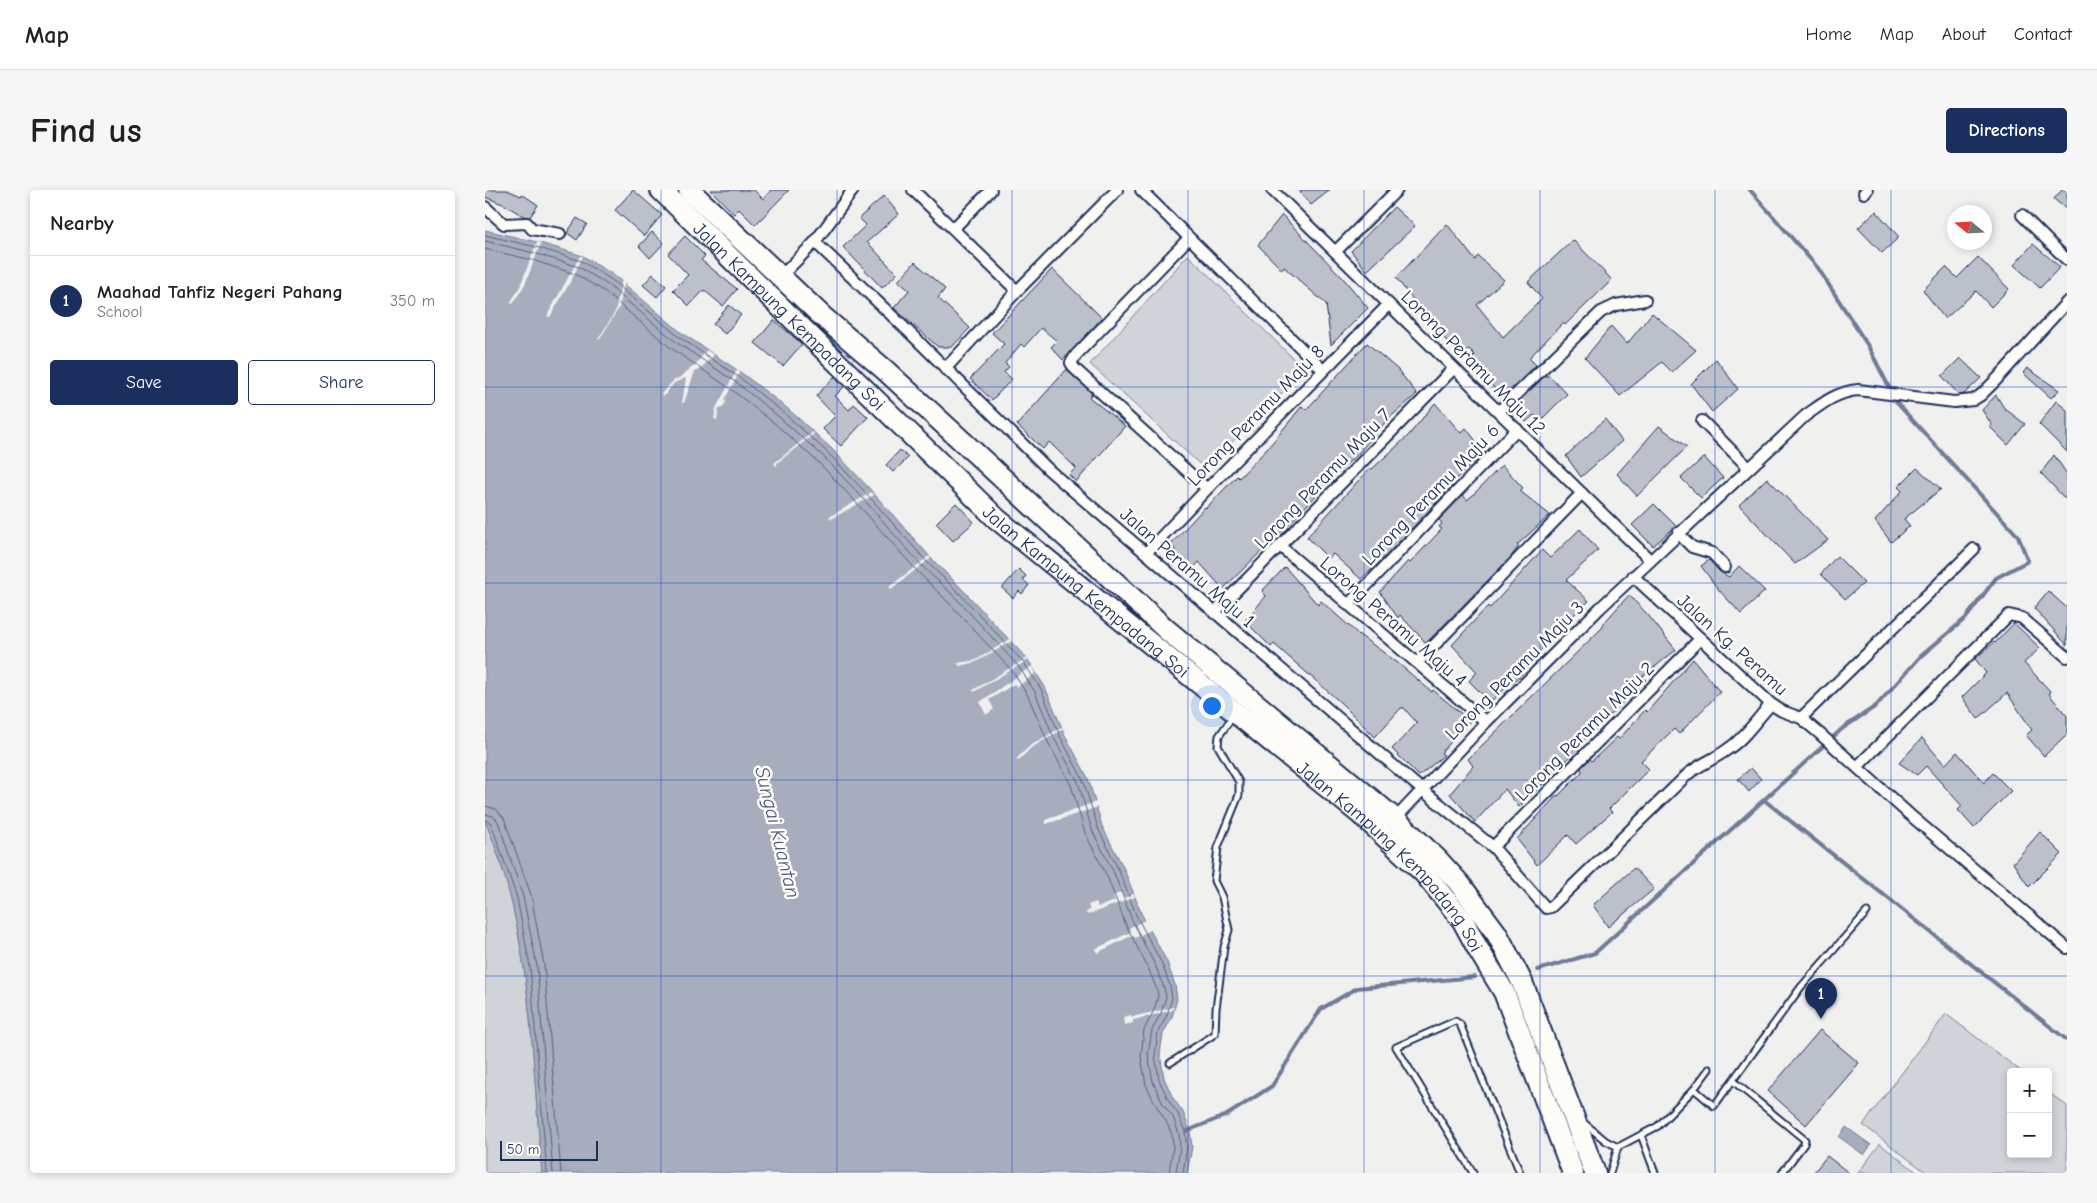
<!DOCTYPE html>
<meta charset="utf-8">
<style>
body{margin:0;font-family:"Comic Neue",sans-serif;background:#f6f6f6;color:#202124}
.controls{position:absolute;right:15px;bottom:15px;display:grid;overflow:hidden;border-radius:5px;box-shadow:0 2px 8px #0003}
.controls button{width:45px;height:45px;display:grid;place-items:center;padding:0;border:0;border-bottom:1px solid #e0e0e0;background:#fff;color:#202124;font:25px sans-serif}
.compass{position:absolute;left:1462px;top:15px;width:45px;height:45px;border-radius:50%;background:#fff;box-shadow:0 2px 8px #0003;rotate:288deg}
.scale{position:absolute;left:15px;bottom:12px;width:98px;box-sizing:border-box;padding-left:5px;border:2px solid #1b2f5e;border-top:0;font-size:14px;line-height:18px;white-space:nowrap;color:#1b2f5e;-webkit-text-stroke:4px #fdfcf7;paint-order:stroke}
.you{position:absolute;left:726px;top:515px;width:18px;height:18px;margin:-12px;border:4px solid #fff;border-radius:50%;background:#1a73e8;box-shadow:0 0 0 8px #1a73e833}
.badge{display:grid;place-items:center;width:32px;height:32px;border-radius:50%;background:#1b2f5e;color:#fff;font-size:16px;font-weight:700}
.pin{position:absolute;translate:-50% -41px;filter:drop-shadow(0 1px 2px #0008)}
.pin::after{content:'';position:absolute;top:26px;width:18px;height:15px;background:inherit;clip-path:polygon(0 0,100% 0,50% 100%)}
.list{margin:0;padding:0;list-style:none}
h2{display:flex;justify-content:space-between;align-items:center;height:65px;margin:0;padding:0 20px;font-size:21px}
h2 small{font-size:16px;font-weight:400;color:#757577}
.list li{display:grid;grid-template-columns:32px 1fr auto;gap:15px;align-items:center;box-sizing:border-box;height:90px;padding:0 20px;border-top:1px solid #e0e0e0}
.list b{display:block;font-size:19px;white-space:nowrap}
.list p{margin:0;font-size:16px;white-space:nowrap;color:#757577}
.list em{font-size:16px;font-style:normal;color:#757577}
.actions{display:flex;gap:10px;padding:15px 20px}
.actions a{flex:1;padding:11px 0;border:1px solid #1b2f5e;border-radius:5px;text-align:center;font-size:18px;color:#1b2f5e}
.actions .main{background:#1b2f5e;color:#fff}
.map{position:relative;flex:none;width:1582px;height:983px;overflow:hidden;border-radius:5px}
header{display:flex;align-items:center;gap:30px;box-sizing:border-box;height:70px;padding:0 25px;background:#fff;border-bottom:1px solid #e0e0e0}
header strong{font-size:24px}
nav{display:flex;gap:28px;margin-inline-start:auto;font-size:18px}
.intro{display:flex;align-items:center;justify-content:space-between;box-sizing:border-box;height:120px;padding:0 30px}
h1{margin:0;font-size:35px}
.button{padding:12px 22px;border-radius:5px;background:#1b2f5e;color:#fff;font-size:18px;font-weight:700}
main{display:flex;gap:30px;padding:0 30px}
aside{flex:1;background:#fff;border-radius:5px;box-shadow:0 2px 8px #0003}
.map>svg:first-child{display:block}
.green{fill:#d0d3d8;stroke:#76819b}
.water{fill:#a7adbd;stroke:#6f7b97}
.pier{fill:#f0f0ee}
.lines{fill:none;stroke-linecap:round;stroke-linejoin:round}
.shore{stroke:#536184;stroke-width:1}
.stream{stroke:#6f7b97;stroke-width:4}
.building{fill:#bbc0ca;stroke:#1b2f5e}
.lane-casing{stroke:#1b2f5e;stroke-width:9}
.street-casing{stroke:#1b2f5e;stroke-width:14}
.highway-casing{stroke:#1b2f5e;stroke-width:24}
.lane{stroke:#fdfcf7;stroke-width:5}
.street{stroke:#fdfcf7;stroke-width:10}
.highway{stroke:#fdfcf7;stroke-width:20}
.grid{fill:none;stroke:#1d4ed8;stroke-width:1;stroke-opacity:0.55}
.labels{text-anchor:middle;stroke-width:5;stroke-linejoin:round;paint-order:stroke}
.street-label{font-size:19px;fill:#1b2f5e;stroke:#fdfcf7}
.water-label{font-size:20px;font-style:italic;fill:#4c5b7f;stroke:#fdfcf7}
</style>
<header>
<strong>Map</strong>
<nav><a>Home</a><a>Map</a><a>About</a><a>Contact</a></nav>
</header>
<div class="intro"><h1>Find us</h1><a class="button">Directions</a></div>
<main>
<aside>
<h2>Nearby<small></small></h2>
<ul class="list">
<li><span class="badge">1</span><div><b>Maahad Tahfiz Negeri Pahang</b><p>School</p></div><em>350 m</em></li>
</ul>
<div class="actions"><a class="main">Save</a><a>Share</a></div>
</aside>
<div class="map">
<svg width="1582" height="983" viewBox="0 0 1582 983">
<rect width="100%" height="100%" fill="#f0f0ee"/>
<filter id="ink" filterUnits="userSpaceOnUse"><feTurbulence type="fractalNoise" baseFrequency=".02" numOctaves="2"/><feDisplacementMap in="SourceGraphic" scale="10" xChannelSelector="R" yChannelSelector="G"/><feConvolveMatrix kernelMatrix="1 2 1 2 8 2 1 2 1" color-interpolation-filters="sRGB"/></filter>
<g filter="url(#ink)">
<path class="green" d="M703,65L820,180L720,279L605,174Z
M0,630C48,744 46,863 57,983H0Z
M1461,824L1537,882H1526V964H1563V902L1582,916V983H1442L1378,935Z
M1395,954L1433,983H1373Z"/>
<path class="water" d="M0,40L52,52L98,66L130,86L197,143L258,184L302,218L346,258L383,297L446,368L480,402L543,470L560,497L579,543L603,588L617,636L639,679L657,725L682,772L690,795L692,809L687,827L678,844L675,864L679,888L688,908L698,922L705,941L707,957L702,983H57C46,863 48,744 0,630Z
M1361,937L1386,955L1379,965L1354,947Z"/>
<path class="pier" d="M52,52L56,53L40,94L28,114L25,113L34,99Z
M95,66H98L87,89L65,127L62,126Z
M137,89L140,91L134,118L114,150L113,149L130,122Z
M222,160L229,165L213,181H210L199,213H197L201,188L189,193L179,206L176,204L189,190L194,188L210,175Z
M252,180L255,182L239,210L241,212L237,218H234L232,230L229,229L231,218Z
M328,242L329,244L292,273V277L289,273Z
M387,302L389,305L346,329L344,327Z
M444,366L446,368L406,399L404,397Z
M525,449L527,451L491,472L474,476L473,473L491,470Z
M542,468L543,470L489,502L488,500Z
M547,476L551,483L532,497L529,494L504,510L509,519L501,525L495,512Z
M577,537L578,539L546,558L533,571L531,569L546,555Z
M611,612L613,617L561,634L560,630Z
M637,702L639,708L649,704L650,707L602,725L601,722L605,720L603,715L611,712L613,717L630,711L628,706Z
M662,729L667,739L650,748L648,745L612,763L610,759L646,742L644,738Z
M689,817L688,820L648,830V833L639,835L638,827L646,825L647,827Z"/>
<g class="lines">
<path class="shore" d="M0,45L51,57L96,71L127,90L194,147L255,188L298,222L342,262L379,301L442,372L476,405L539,473L556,499L575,546L598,590L613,638L634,681L652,727L677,774L685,796L687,808L682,825L673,842L670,865L674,890L684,911L693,924L700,942L702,957L698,983
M0,51L49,63L94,77L123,95L191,152L252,193L294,227L338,266L375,305L437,376L472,409L534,477L550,502L569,548L593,592L607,640L629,683L647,730L671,777L679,798L681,807L676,823L667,840L663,865L668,892L678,914L688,927L694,944L695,957L691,983
M0,59L47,70L90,84L119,101L186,158L247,200L289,233L333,272L369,310L432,381L466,415L528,482L543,506L563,552L586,595L600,643L622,686L640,733L664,780L672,800L673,806L669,820L659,840L656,866L661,895L672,917L681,931L687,945L688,957L684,983
M0,616L11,619L19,628L46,705L59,775L76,983
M0,624L8,626L13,631L38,707L52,776L68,983
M0,630L6,633L32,708L45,777L62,983"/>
<path class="stream" d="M1265,0L1333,78L1383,156L1405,199
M1279,610L1582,850
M1053,780L1110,763L1358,538L1391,516L1436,466L1481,428L1511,388L1543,371L1533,346L1411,212
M702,941L742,925L787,896L836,819L872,798L990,787"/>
</g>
<path class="building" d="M0,0H22L36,6L37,4L53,15L45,27L38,26L20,15L0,7Z
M148,0L177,25L159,46L130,20Z
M226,0H269L278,9L286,0H304L270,35L254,19L249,24Z
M814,0H845L826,15Z
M1577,0H1582V20L1569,9Z
M399,6L414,24L382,52L412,84L397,98L358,57L381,35L374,28Z
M909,17L930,36L882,81L866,61Z
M1391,21L1414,47L1397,63L1373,38Z
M797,25L857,87L883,118L846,155L841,114L799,77L797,80L773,55Z
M92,28L102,34L92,50L82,43Z
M962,34L990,70L993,66L1019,90L992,115L1018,147L1057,109L1043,92L1088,50L1127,90L1080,135L1078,133L1044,168L1051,175L1020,205L1019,203L1016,206L985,170L990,165L984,159L976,165L956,145L911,88Z
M167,42L179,53L165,68L154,56Z
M200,46L220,66L216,70L252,99L238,116L219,100L204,116L188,100L203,85L183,64Z
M1548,54L1575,77L1555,98L1529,75Z
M1493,67L1524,99L1506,117L1491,101L1460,129L1438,100L1461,77L1472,88Z
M430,72L460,99L453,108L485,138L467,157H453L409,118L424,100L413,91Z
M567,79L617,128L578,170L566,157L572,151L556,138L539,157L536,154L520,173L524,177L519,182L527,189L507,210L485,189L519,154L507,143Z
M168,84L181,96L172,107L158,95Z
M244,115L256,125L240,144L228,134Z
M1167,123L1211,160L1187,182L1177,172L1135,206L1100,168L1126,136L1142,154Z
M289,130L317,154L298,176L270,153Z
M882,153L913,180L932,204L902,230L873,264L836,297L837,299L810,328L738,399L714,372L704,383L686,354L720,317L721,318L752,286L754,288L783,258L817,216L821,220Z
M1475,168L1496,188L1479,204L1474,205L1457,186Z
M1231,169L1253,199L1227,222L1206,194Z
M1542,178L1574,200L1566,208L1538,183Z
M582,179L607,204L604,207L640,236L591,292L584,285L591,278L564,252L558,259L532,235Z
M1061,185L1062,187L1064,185L1082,204L1055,231L1049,225L1041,232L1029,216Z
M349,187L359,197L350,206L364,220L369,214L383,227L356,256L338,239L350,226L331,206Z
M1511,205L1519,218L1540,234L1523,255L1505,237L1507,235L1497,220Z
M1571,211L1582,220V262L1554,234Z
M950,213L976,243L981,238L1000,263L966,293L968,295L894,373L876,389L848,364L843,368L822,347L885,278L887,279L923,246Z
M1120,229L1137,251L1096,287L1081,266Z
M1174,236L1202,257L1152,306L1132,284Z
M415,260L423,268L408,282L401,275Z
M1569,265L1582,284V311L1556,283Z
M1219,267L1238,288L1216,308L1196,288Z
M1017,275L1038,298L1035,301L1065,325L1032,355L1034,356L1025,368L941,453L915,425L913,428L895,402L923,371L925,373L957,339L954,337L957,333L954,330L978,305L982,310L987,306Z
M1432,278L1456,299L1419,329L1425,336L1406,352L1390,331L1417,301L1413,297Z
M1282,288L1343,350L1310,374L1254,315Z
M471,313L489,332L468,351L451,333Z
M1169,314L1191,336L1168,356L1147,335Z
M1095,339L1113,360L1081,390L1104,411L1068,443L1070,446L1035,480L1038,483L1005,512L984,491L992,482L967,455L1003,416L1005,418L1057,360L1065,368Z
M1352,366L1379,393L1360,409L1336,384Z
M1224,370L1235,382L1244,387L1254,376L1280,401L1256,424L1233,399L1216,376Z
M800,377L833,415L836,411L873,444L913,473L947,502L948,500L985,531L956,563L959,565L934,586L907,559L932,533L919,518H916L890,547L856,513L789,454L786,457L760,431L781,406L777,401Z
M534,379L541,386L538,390L544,395L537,404L534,401L528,408L517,398Z
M1563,401L1582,418V455L1549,418Z
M1144,405L1163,425L1191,460L1157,487L1161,490L1092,557L1095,560L1087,568L1086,566L1059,591L1060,592L1034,617L1020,599L990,632L965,604L988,576L983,569L1118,437L1117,435Z
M1529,433L1555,458L1539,473L1566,502L1564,504L1582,526V544L1559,566L1541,545L1547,540L1522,503L1493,529L1477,507L1501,483L1490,469L1509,452L1510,453Z
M1208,469L1235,502L1194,544L1189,539L1156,571L1164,579L1124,619L1127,622L1091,654L1083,645L1052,675L1032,649L1072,605L1073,606L1097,582L1096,578L1105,569L1107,571L1132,547L1134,549L1160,520L1162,522Z
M1437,548L1460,575L1472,562L1499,593L1508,583L1526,601L1489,638L1473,620L1477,616L1441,576L1432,585L1414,573Z
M1266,578L1276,589L1264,602L1253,589Z
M1555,642L1577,664L1544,697L1528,673Z
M1149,678L1169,699L1123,737L1108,715Z
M1335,840L1374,873L1321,935L1283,901Z
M1342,966L1364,983H1328Z"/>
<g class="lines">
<g class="lane-casing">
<path id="lane" d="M685,873L730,844L731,819L739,757L744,740L737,707L729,691L733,657L754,605V592L733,556L734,546L748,526
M1248,891L1320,950L1319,954L1297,983
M1209,899L1229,916L1316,797L1382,722
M1099,933L1121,951L1133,957
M1156,945L1170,983
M988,983L911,857L970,831L975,834L1035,983
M1125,983L1133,957L1173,936L1209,899L1224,879"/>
</g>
<g class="street-casing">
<path id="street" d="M428,0L532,101
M656,0L838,180
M787,0L1165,370
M1379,3L1382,0
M0,17L19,34L42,33L47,39L75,44
M1537,25L1582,70
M468,39L506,0
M704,48L591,165L586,173L590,179L722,299
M330,52L424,142L565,281L936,599L1008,657L1061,718L1066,717L1203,584C1215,574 1230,569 1243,559C1260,548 1272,529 1286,514
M851,61L912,0
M296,86L330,52L368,0
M460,179L532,101L632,0
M1014,221L1116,122L1131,115L1160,110
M1217,231L1263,277
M1193,343L1207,357L1227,363L1240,377
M795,356L1001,532
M661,363L722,299L904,114
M1148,386L1286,514L1297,521L1316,528L1335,544L1425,625L1582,758
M863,415L1032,239
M729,423L969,178
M932,473L1097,303
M1316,528L1489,359
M1373,576L1524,425L1537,428L1582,467
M910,629L1001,532L1115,418L1320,226C1337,214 1351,202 1373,200L1469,212L1488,210L1496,205L1512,189L1582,112
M1008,657L1215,449"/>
</g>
<g class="highway-casing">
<g id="highway">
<path id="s1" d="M176,0L512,329L879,627L939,683L978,731L993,759L1019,802L1088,983"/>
<path d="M204,0L337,126L400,180L683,441L910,629L953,670L974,693L1012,744L1037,792L1110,983"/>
</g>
</g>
<use href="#lane" class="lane"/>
<use href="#street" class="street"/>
<use href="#highway" class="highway"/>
</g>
</g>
<path class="grid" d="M176,0V983M352,0V983M527,0V983M703,0V983M879,0V983M1055,0V983M1230,0V983M1406,0V983M0,197H1582M0,393H1582M0,590H1582M0,786H1582"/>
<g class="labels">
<g class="street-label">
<text dy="7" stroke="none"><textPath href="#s1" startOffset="180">Jalan Kampung Kempadang Soi</textPath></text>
<text transform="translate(989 172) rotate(45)" y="7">Lorong Peramu Maju 12</text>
<text transform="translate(770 225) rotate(-46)" y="7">Lorong Peramu Maju 8</text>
<text transform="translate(837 288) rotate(-46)" y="7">Lorong Peramu Maju 7</text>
<text transform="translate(945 304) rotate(-46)" y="7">Lorong Peramu Maju 6</text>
<text transform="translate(703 377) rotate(41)" y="7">Jalan Peramu Maju 1</text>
<text dy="7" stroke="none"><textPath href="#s1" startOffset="585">Jalan Kampung Kempadang Soi</textPath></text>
<text transform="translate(909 431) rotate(41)" y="7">Lorong Peramu Maju 4</text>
<text transform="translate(1248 454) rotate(42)" y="7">Jalan Kg. Peramu</text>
<text transform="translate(1029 480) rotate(-45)" y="7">Lorong Peramu Maju 3</text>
<text transform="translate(1099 541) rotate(-45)" y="7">Lorong Peramu Maju 2</text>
<text dy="7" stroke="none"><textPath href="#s1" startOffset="990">Jalan Kampung Kempadang Soi</textPath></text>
</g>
<g class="water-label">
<text transform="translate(293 642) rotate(76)" y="7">Sungai Kuantan</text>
</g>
</g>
</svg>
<div class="controls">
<button>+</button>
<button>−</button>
</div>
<svg class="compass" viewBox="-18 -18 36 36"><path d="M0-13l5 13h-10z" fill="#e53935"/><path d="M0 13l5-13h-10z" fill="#757577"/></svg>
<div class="scale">50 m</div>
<div class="you"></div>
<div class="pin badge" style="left:1336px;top:829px">1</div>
</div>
</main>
